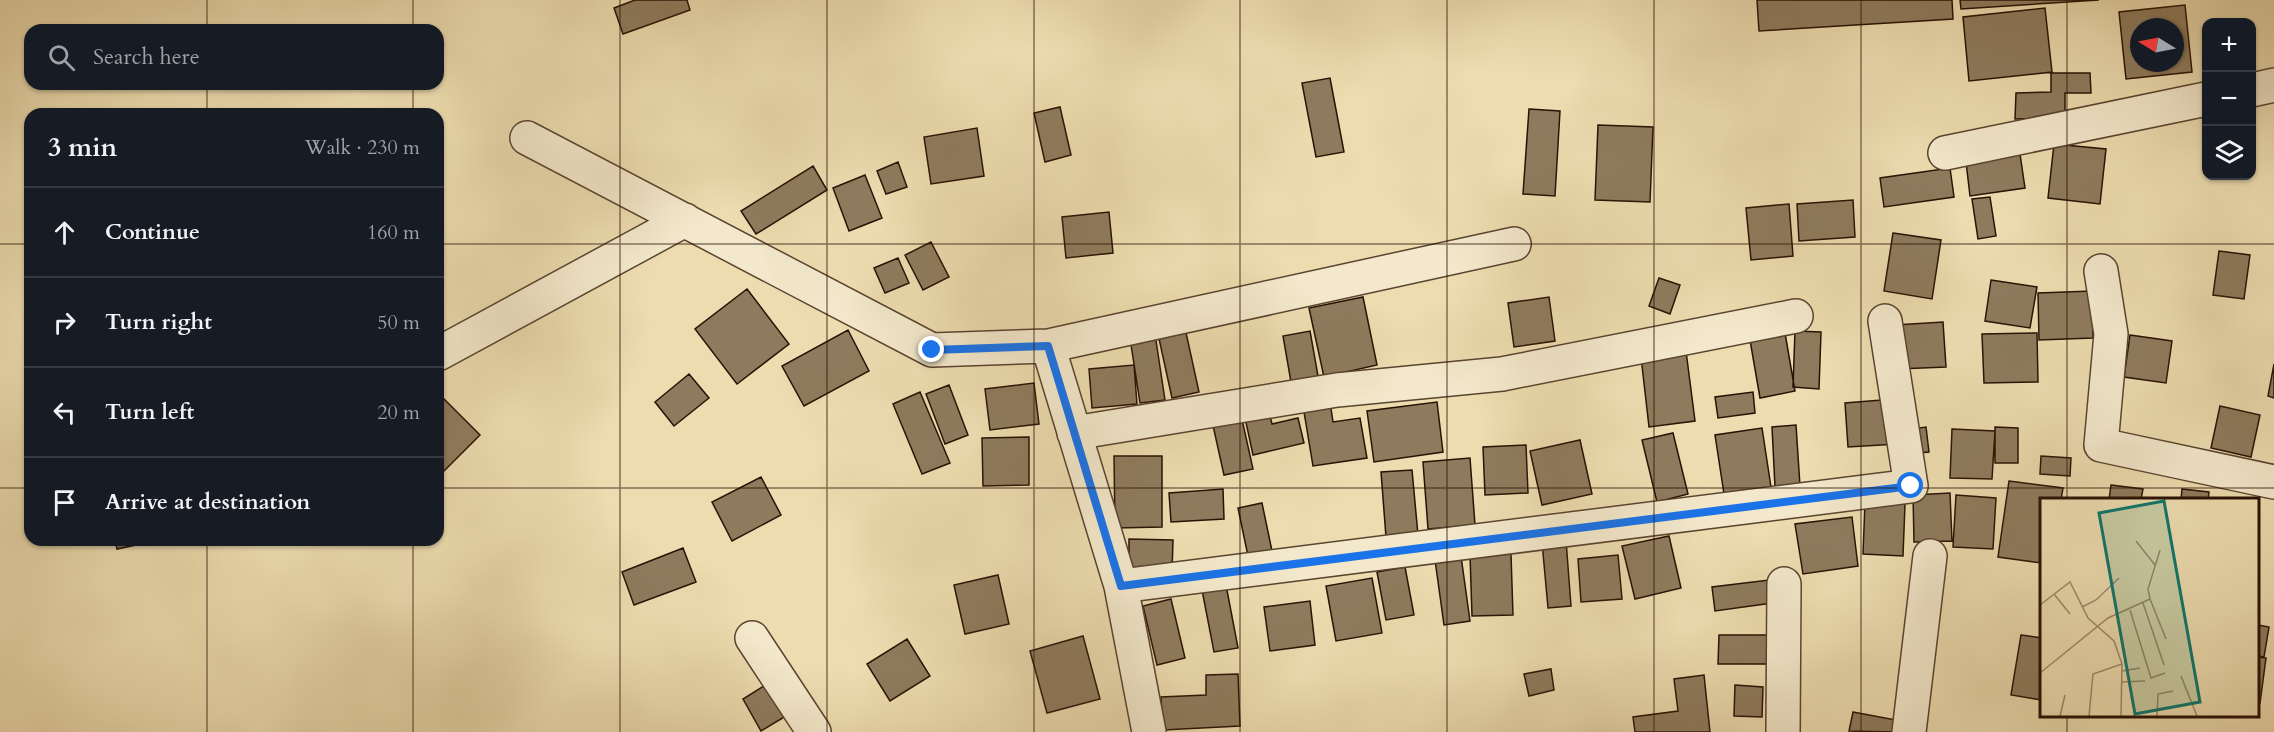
<!DOCTYPE html>
<meta charset="utf-8">
<style>
body{margin:0;font-family:Cardo,serif;background:#242831;color:#f1f3f6}
.controls{position:absolute;right:18px;top:18px;display:grid;overflow:hidden;border-radius:12px;box-shadow:0 2px 4px #0004}
.controls button{width:54px;height:54px;display:grid;place-items:center;padding:0;border:0;border-bottom:2px solid #363941;background:#171b24;color:#f1f3f6;font:30px sans-serif}
.compass{position:absolute;left:2130px;top:18px;width:54px;height:54px;border-radius:50%;background:#171b24;box-shadow:0 2px 4px #0004;rotate:280deg}
.stop{position:absolute;width:18px;height:18px;margin:-14px;border:4px solid #1a73e8;border-radius:50%;background:#fff}
.stop.end{background:#1a73e8;border-color:#fff;box-shadow:0 2px 6px #0008}
.list{margin:0;padding:0;list-style:none}
h2{display:flex;justify-content:space-between;align-items:center;height:78px;margin:0;padding:0 24px;font-size:26px}
h2 small{font-size:20px;font-weight:400;color:#9ea1a6}
.list li{display:grid;grid-template-columns:39px 1fr auto;gap:18px;align-items:center;box-sizing:border-box;height:90px;padding:0 24px;border-top:2px solid #363941}
.list b{display:block;font-size:22px;white-space:nowrap}
.list em{font-size:20px;font-style:normal;color:#9ea1a6}
.icon{flex:none;width:33px;height:33px;fill:none;stroke:currentColor;stroke-width:2;stroke-linecap:round;stroke-linejoin:round}
.map{position:relative;flex:none;width:2274px;height:732px;overflow:hidden}
.search{position:absolute;background:#171b24;box-shadow:0 2px 4px #0004;left:24px;top:24px;width:420px;height:66px;display:flex;align-items:center;gap:15px;box-sizing:border-box;padding:0 21px;border-radius:18px;color:#9ea1a6;font-size:22px}
.panel{position:absolute;background:#171b24;box-shadow:0 2px 4px #0004;left:24px;top:108px;width:420px;height:438px;border-radius:18px}
.map>svg:first-child{display:block}
.building{fill:#8e7b5d;stroke:#291205;stroke-width:1.5;fill-rule:evenodd}
.lines{fill:none;stroke-linecap:round;stroke-linejoin:round}
.minor-casing{stroke:#5a4430;stroke-width:36}
.minor{stroke:#f3e8cb;stroke-width:33}
.route{stroke:#1a73e8;stroke-width:8}
.grid{fill:none;stroke:#291205;stroke-width:1.5;stroke-opacity:0.55}
.inset-road{fill:none;stroke:#9e8b6b;stroke-width:1.5}
.view{fill:#0f766e;fill-opacity:0.15;stroke:#0f766e;stroke-width:3}
.inset-edge{fill:none;stroke:#291205;stroke-width:3}
</style>
<div class="map">
<svg width="2274" height="732" viewBox="0 0 2274 732">
<rect width="100%" height="100%" fill="#ecdcaf"/>
<filter id="stains"><feTurbulence type="fractalNoise" baseFrequency=".00333" numOctaves="4"/><feColorMatrix values="0 0 0 0 .2 0 0 0 0 .09 0 0 0 0 .02 0 0 0 .5 -.17"/></filter>
<radialGradient id="worn" r=".72"><stop offset=".6" stop-color="#630" stop-opacity="0"/><stop offset="1" stop-color="#630" stop-opacity=".3"/></radialGradient>
<path class="building" d="M635,0H687L690,10L623,34L614,8Z
M1757,0H1952L1953,19L1759,31Z
M1960,0H2099L1961,9Z
M2185,5L2192,72L2126,79L2119,12ZM2139,27H2175V63H2139Z
M2045,8L2052,72L1969,81L1963,17Z
M2051,73H2090L2091,93H2065V118L2015,119L2016,93L2051,92Z
M1330,78L1344,152L1316,157L1302,83Z
M1060,107L1071,155L1045,162L1034,113Z
M1529,109L1560,111L1555,196L1523,194Z
M1598,125L1653,127L1650,202L1595,200Z
M977,128L984,176L931,184L924,137Z
M2054,144L2106,149L2100,204L2048,198Z
M2020,154L2025,188L1970,196L1966,162Z
M898,162L907,187L886,194L877,171Z
M813,166L827,190L756,234L741,211Z
M1950,168L1954,197L1884,207L1880,178Z
M865,175L882,218L849,231L833,188Z
M1990,197L1996,236L1978,239L1972,199Z
M1853,200L1855,237L1799,241L1797,204Z
M1789,204L1793,256L1751,260L1746,208Z
M1109,212L1113,253L1066,258L1062,217Z
M1893,233L1941,240L1932,299L1884,291Z
M931,242L949,277L923,290L905,255Z
M2219,251L2250,255L2244,299L2213,295Z
M898,258L909,283L885,293L874,268Z
M1659,278L1680,285L1670,314L1649,306Z
M1991,280L2037,287L2030,328L1985,321Z
M747,289L789,344L737,384L695,329Z
M2092,291L2093,338L2039,340L2038,293Z
M1363,297L1377,365L1324,377L1309,308Z
M1549,297L1555,341L1514,347L1508,303Z
M1943,322L1946,367L1898,369L1895,325Z
M1185,328L1199,392L1172,398L1158,334Z
M848,330L869,371L804,406L782,366Z
M1310,331L1318,376L1291,382L1283,336Z
M1795,331L1821,332L1819,389L1793,387Z
M1785,333L1795,391L1760,398L1750,340Z
M2037,333L2038,382L1984,383L1982,334Z
M1155,334L1165,400L1140,403L1130,338Z
M2130,335L2172,341L2166,383L2124,377Z
M1686,351L1695,421L1649,427L1641,357Z
M2274,364V398L2268,396Z
M1134,365L1137,404L1092,408L1089,369Z
M689,374L709,398L674,426L655,402Z
M1034,383L1039,424L990,430L985,389Z
M949,385L968,435L945,444L926,394Z
M920,392L950,463L922,474L893,404Z
M1753,392L1755,413L1718,418L1715,397Z
M438,393L480,435L438,477Z
M1894,399L1897,444L1848,447L1845,403Z
M1330,402L1333,422L1360,418L1367,458L1313,466L1303,406Z
M1437,402L1443,452L1374,462L1367,411Z
M2220,406L2260,415L2251,457L2211,448Z
M1268,407L1272,424L1298,418L1304,443L1253,455L1244,413Z
M1241,415L1253,469L1224,475L1212,421Z
M1796,425L1800,486L1775,487L1772,427Z
M1926,427L1929,452L1909,454L1906,430Z
M1995,427L2018,428V463H1995Z
M1762,428L1771,487L1724,494L1715,435Z
M1952,429L1995,431L1992,479L1950,478Z
M1673,433L1688,494L1657,502L1642,440Z
M1029,437V485L983,486L982,438Z
M1580,440L1592,494L1542,505L1530,451Z
M1526,445L1528,493L1485,495L1483,447Z
M1114,456H1162V527L1115,528Z
M2041,456L2071,458L2070,476L2040,474Z
M1470,458L1475,525L1428,529L1423,462Z
M1412,470L1418,535L1386,537L1381,472Z
M761,477L781,515L732,541L712,502Z
M2009,481L2063,488L2061,500H2042V563L1998,557Z
M2111,485L2143,489L2141,500H2109Z
M1223,489L1224,519L1171,522L1169,493Z
M2182,489L2209,492L2208,500H2181Z
M1950,493L1952,541L1914,542L1913,495Z
M1956,495L1996,498L1993,549L1953,547Z
M1865,502L1905,504L1903,556L1863,554Z
M1262,503L1272,551L1248,556L1238,508Z
M1852,517L1858,566L1803,574L1795,524Z
M1669,536L1681,588L1635,599L1622,546Z
M1129,539L1173,540L1172,572L1129,571Z
M115,540H160L117,549Z
M1566,540L1571,606L1548,608L1542,542Z
M683,548L696,582L634,605L622,572Z
M1511,554L1513,615L1472,616L1470,555Z
M1618,555L1622,599L1581,602L1578,559Z
M1461,556L1470,621L1444,625L1435,560Z
M1405,567L1414,615L1386,620L1377,572Z
M998,575L1009,624L965,634L954,585Z
M1372,578L1382,633L1336,641L1326,586Z
M1769,580L1772,603L1715,611L1712,587Z
M1226,585L1238,648L1214,652L1202,590Z
M1171,599L1185,658L1157,665L1143,606Z
M1310,601L1315,645L1270,651L1264,607Z
M2258,625L2269,627L2264,657L2258,656Z
M1719,635H1772L1773,664H1718Z
M2021,635L2042,638V700L2011,695Z
M1083,636L1100,699L1047,713L1030,651Z
M907,639L930,676L890,701L867,664Z
M2258,657L2266,658L2260,703H2258Z
M1551,669L1554,690L1529,696L1524,674Z
M1238,674L1240,726L1163,730L1161,697L1206,695V675Z
M1704,675L1710,732H1635L1633,717L1678,711L1674,679Z
M772,681L791,713L761,731L743,699Z
M1735,685L1763,687L1762,717L1734,716Z
M1853,712L1896,720L1894,732L1849,731Z"/>
<g class="lines">
<g class="minor-casing">
<path id="minor" d="M2252,90L2274,85
M527,138L932,350L1048,346
M1945,153L2206,99
M2101,271L2111,334L2101,445L2274,482
M438,354L685,220
M1074,433L1337,390L1502,374L1796,316
M1121,586L1911,486L1885,321
M752,638L814,732
M1149,732L1121,586L1048,346L1514,244
M1783,732L1784,584
M1909,732L1930,556"/>
</g>
<use href="#minor" class="minor"/>
</g>
<g class="lines">
<path class="route" d="M932,350L1048,346L1121,586L1911,486"/>
</g>
<path class="grid" d="M207,0V30M413,0V30M620,0V732M827,0V732M1034,0V732M1240,0V732M1447,0V732M1654,0V732M1861,0V732M2067,0V500M207,84V114M413,84V114M0,244H30M438,244H2274M0,488H30M438,488H2274M207,540V732M413,540V732M2067,716V732"/>
<g transform="translate(2040 498)">
<rect width="219" height="219" fill="#ecdcaf"/>
<path class="inset-road" d="M96,43L115,67M14,96L30,116M110,101L108,91L120,52M103,105L124,167M0,107L30,84L48,120L74,143L82,166L81,218M42,109L56,102L79,80M90,112L111,180L125,175M82,173L100,170M0,175L68,120L110,101L126,141M141,178L157,218M81,184L105,183M20,218L25,197M49,218L53,176L82,166M117,218L118,196L133,193"/>
<path class="view" d="M124,3L160,204L95,216L59,15Z"/>
<rect width="219" height="219" class="inset-edge"/>
</g>
<rect width="100%" height="100%" filter="url(#stains)"/>
<rect width="100%" height="100%" fill="url(#worn)"/>
</svg>
<div class="controls">
<button>+</button>
<button>−</button>
<button><svg class="icon" aria-label="layers" viewBox="0 0 24 24"><path d="M12 4l9 5-9 5-9-5zM3 14l9 5 9-5"/></svg></button>
</div>
<svg class="compass" viewBox="-18 -18 36 36"><path d="M0-13l5 13h-10z" fill="#e53935"/><path d="M0 13l5-13h-10z" fill="#9ea1a6"/></svg>
<div class="stop" style="left:1911px;top:486px"></div>
<div class="stop end" style="left:932px;top:350px"></div>
<div class="search"><svg class="icon" aria-label="search" viewBox="0 0 24 24"><circle cx="10" cy="10" r="6"/><path d="M15 15l6 6"/></svg>Search here</div>
<section class="panel">
<h2>3 min<small>Walk · 230 m</small></h2>
<ul class="list">
<li><svg class="icon" aria-label="ahead" viewBox="0 0 24 24"><path d="M12 20V5M6 11l6-6 6 6"/></svg><div><b>Continue</b></div><em>160 m</em></li>
<li><svg class="icon" aria-label="right" viewBox="0 0 24 24"><path d="M7 20v-9h11M14 6l5 5-5 5"/></svg><div><b>Turn right</b></div><em>50 m</em></li>
<li><svg class="icon" aria-label="left" viewBox="0 0 24 24"><path d="M17 20v-9H6M10 6l-5 5 5 5"/></svg><div><b>Turn left</b></div><em>20 m</em></li>
<li><svg class="icon" aria-label="arrive" viewBox="0 0 24 24"><path d="M6 21V4h12l-3 4 3 4H6"/></svg><div><b>Arrive at destination</b></div></li>
</ul>
</section>
</div>
